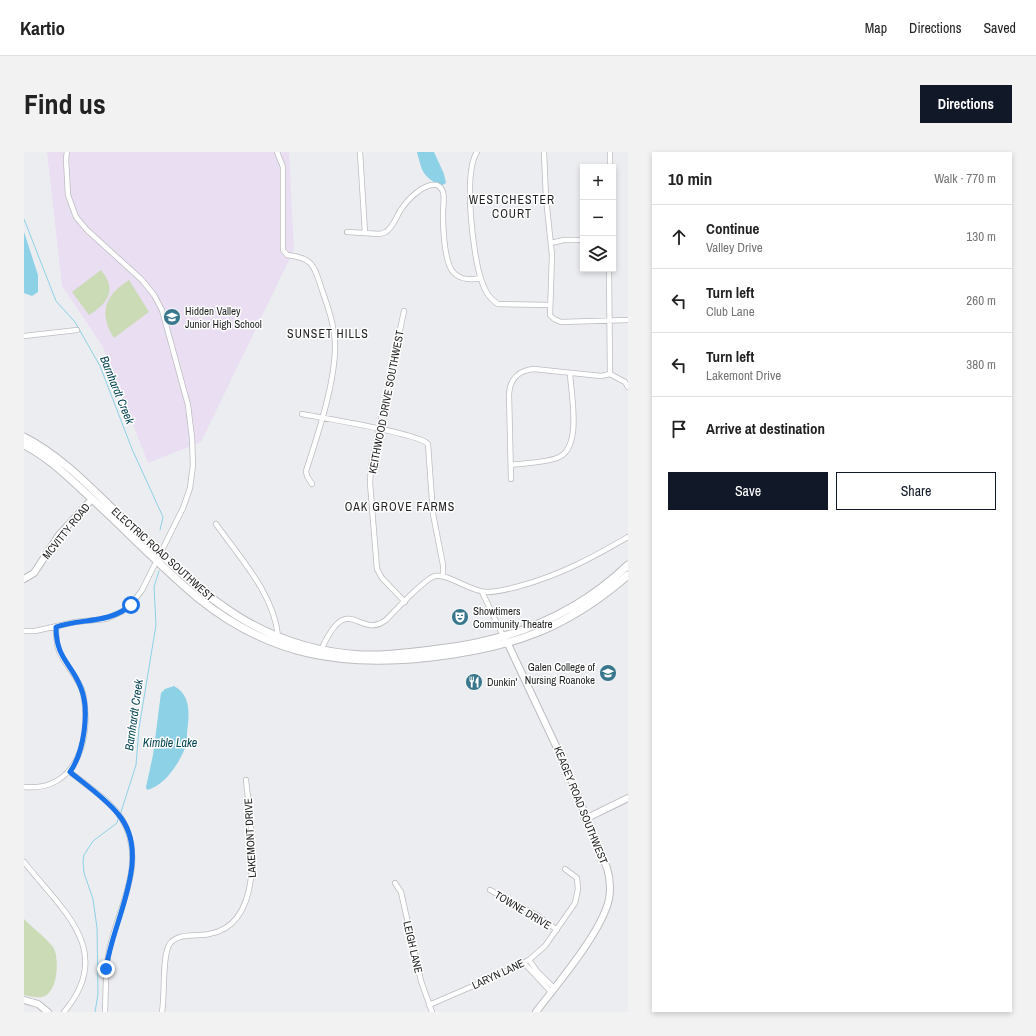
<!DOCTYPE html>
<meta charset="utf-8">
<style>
body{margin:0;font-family:"Archivo Narrow",sans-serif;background:#f2f2f2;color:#222}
.controls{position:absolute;right:12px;top:12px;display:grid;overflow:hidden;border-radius:0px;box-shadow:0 2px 6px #0003}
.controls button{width:36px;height:36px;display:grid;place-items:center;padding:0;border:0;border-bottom:1px solid #e0e0e0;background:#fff;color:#222;font:20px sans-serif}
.stop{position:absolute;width:12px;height:12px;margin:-9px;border:3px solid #1a73e8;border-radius:50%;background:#fff}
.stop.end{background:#1a73e8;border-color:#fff;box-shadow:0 1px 4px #0008}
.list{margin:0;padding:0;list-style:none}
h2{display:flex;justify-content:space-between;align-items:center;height:52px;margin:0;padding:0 16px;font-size:17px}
h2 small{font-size:13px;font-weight:400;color:#767676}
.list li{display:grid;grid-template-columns:26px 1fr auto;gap:12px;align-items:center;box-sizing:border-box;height:64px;padding:0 16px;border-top:1px solid #e0e0e0}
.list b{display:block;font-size:15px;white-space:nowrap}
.list p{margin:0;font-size:13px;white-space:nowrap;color:#767676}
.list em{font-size:13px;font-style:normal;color:#767676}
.actions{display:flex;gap:8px;padding:12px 16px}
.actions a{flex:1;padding:9px 0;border:1px solid #111827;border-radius:0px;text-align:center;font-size:14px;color:#111827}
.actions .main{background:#111827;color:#fff}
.icon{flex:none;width:22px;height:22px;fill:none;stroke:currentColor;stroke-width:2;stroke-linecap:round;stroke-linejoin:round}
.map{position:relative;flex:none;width:604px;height:860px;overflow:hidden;border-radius:0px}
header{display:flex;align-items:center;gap:24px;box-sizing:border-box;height:56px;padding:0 20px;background:#fff;border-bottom:1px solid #e0e0e0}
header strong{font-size:19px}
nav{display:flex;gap:22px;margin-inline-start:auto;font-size:14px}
.intro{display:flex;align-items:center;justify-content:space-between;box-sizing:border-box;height:96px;padding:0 24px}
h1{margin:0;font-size:28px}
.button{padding:10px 18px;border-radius:0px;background:#111827;color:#fff;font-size:14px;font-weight:700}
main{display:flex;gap:24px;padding:0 24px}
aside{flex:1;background:#fff;border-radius:0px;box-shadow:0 2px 6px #0003}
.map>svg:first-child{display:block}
.education{fill:#eadef2}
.green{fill:#cadbb5}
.water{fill:#8dd1e6}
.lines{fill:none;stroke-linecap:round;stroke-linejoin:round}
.stream{stroke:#8dd1e6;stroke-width:1}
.street-casing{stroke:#bcbdc0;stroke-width:6}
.secondary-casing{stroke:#bcbdc0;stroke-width:8}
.primary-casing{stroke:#bcbdc0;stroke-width:9}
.street{stroke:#fff;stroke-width:4.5}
.secondary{stroke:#fff;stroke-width:6}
.primary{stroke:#fff;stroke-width:7}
.route{stroke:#1a73e8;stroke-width:5}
.labels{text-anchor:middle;stroke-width:3;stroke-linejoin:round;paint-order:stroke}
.poi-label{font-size:11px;fill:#1f2021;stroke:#fff;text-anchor:start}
.street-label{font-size:11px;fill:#1f2021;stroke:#fff}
.neighbourhood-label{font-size:12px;letter-spacing:1px;fill:#1f2021;stroke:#fff}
.water-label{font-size:12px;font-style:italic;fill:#054553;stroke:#fff}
</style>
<header>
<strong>Kartio</strong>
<nav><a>Map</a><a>Directions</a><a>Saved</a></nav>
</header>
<div class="intro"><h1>Find us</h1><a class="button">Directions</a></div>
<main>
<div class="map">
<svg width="604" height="860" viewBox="0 0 604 860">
<rect width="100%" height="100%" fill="#ecedf0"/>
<path class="education" d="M23,0H265L270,98L177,290L124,311L79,195L38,134Z"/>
<path class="green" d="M77,118C93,138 85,150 65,163L48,140Z
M105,128L125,160L90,186C74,161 81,143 105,128Z
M0,767C9,776 21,785 29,795C36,806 34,842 18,845C13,846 6,844 0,843Z"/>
<path class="water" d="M393,0H410L420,22L422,31L417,34C398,24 398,19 393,0Z
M0,80L14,123V140L8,144L0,141Z
M150,534C168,544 165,563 163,581C163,586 163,592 161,596C155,612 140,634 123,638L122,635L129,603L137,541L141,537Z"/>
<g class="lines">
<path class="stream" d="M0,67L32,149L51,170L76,214L108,297L139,365L136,378
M97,660L112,613L115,576L132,473L130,435L135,419
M71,860L74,842L73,776L69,747L60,721L59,710L60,703L69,689L93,671L94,667"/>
<g class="street-casing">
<path id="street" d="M253,0L259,15V98L263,103C290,106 290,114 298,138C304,155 310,172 311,191C312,229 294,282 282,319L283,324L288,332
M336,0L341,81
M453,0C439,21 449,103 457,127C460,137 465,147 474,152L526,153
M520,0L522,46L528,103L526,163L530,167L537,170L604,168
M586,15V0
M323,80L356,82L362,80C369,75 372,66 376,59C383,48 399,31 413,33C423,38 419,51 419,61C419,74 420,112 430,121C437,128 448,128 456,126
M527,91L540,88H559
M585,117L586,222
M380,159L347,315L346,331L353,417L358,426L381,450
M0,184L53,178
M586,222L601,230L604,235
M278,262C298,266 394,281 404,292L409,362L419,413V424
M487,313C502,311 519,311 533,306C559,297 547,243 546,221
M487,327L485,242C486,227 495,218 510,217L577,224L586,222
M192,372C216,406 250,442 254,484
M458,440L480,486
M0,479H11L51,470L82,467L97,460L107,453L118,438L159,356L166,336L169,313L168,286L164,253L138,158L130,143L118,128L63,78L52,65L44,43L42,7L43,0
M297,498C325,436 334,489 362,468C371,459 401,426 411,424C424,421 446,440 463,440C474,440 485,437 496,434C536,423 568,406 604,385
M46,620C62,633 87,649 98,667C124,711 94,755 85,799C81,819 82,840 81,860
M0,635C54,640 68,584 59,541C55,525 41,514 35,499C32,491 32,483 32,475
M0,710C38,758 92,799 40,860
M371,731L377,740L397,829L408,860
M466,738L514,764L533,778
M505,808L513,819L530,836
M500,811L527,840
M405,853L470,825L505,808L521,794L551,751L554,737L553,726L541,717
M138,860C141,843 138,806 145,793C153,780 172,785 185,782C246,772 226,669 222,628"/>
</g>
<g class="secondary-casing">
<path id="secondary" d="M0,427L10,421L35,383L68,347
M484,492L541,613L583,716C586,726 587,736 585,747C578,780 533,832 512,860
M561,667L604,646
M0,848L14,852L24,860"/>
</g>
<g class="primary-casing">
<path id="primary" d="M0,285C35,303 62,331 90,358C167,430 224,497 338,503C364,504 390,500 415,497C486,489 552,463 604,413
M0,293C26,306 45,326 66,345C102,378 136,414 173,445C245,504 318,515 407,505C487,496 542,477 604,423"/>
</g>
<use href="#street" class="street"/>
<use href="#secondary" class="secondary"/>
<use href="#primary" class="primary"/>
</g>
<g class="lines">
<path class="route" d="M82,817C88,769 130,704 94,662C81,646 62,633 46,620C60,600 66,559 57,536C47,510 32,507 32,475C58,466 85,472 107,453"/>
</g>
<defs>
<g id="school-disc" transform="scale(0.9)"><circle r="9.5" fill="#38778c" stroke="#fff"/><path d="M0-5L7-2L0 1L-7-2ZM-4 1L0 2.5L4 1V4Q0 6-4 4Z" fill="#fff"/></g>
<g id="theatre-disc" transform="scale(0.9)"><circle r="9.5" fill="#38778c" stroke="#fff"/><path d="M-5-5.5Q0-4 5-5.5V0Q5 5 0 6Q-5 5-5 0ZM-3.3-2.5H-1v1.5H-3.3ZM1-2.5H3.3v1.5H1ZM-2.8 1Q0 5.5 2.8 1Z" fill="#fff"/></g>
<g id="university-disc" transform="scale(0.9)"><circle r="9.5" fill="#38778c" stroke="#fff"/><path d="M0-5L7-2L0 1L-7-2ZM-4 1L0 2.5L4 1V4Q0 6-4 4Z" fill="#fff"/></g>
<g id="restaurant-disc" transform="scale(0.9)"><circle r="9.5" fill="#38778c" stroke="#fff"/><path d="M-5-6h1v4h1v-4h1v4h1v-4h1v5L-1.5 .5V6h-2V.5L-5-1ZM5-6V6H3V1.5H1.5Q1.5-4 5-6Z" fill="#fff"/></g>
</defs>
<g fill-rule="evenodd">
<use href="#school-disc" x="148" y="165"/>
<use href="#theatre-disc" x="436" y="465"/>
<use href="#university-disc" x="584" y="521"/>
<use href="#restaurant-disc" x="450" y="530"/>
</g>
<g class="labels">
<g class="poi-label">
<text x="161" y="163">Hidden Valley<tspan x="161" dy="13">Junior High School</tspan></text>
<text x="449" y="463">Showtimers<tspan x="449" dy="13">Community Theatre</tspan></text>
<text x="571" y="519" text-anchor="end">Galen College of<tspan x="571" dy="13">Nursing Roanoke</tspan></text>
<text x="463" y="534">Dunkin'</text>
</g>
<g class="street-label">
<text transform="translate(362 250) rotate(-79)" y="4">KEITHWOOD DRIVE SOUTHWEST</text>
<text transform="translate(42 379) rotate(-51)" y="4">MCVITTY ROAD</text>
<text transform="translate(139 402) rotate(42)" y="4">ELECTRIC ROAD SOUTHWEST</text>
<text transform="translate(557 653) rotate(68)" y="4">KEAGEY ROAD SOUTHWEST</text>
<text transform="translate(226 686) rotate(-93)" y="4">LAKEMONT DRIVE</text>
<text transform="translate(499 758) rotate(31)" y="4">TOWNE DRIVE</text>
<text transform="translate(389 795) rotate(77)" y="4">LEIGH LANE</text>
<text transform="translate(474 822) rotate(-25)" y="4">LARYN LANE</text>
</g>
<g class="neighbourhood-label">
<text x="488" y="52">WESTCHESTER<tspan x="488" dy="14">COURT</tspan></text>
<text x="304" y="186">SUNSET HILLS</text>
<text x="376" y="359">OAK GROVE FARMS</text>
</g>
<g class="water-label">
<text transform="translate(93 238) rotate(68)" y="4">Barnhardt Creek</text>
<text transform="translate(110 563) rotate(-82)" y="4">Barnhardt Creek</text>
<text x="146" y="595">Kimble Lake</text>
</g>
</g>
</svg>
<div class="controls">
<button>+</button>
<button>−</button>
<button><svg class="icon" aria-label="layers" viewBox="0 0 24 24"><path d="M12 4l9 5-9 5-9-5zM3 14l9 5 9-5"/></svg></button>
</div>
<div class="stop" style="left:107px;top:453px"></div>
<div class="stop end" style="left:82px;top:817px"></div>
</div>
<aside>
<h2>10 min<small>Walk · 770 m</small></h2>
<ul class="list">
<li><svg class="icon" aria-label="ahead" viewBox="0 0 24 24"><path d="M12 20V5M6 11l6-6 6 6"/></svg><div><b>Continue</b><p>Valley Drive</p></div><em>130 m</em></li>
<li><svg class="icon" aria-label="left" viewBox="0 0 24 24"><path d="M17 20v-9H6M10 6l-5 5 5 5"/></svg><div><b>Turn left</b><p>Club Lane</p></div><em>260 m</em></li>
<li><svg class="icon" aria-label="left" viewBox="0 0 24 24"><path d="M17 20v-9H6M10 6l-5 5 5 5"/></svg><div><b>Turn left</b><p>Lakemont Drive</p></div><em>380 m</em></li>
<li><svg class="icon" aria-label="arrive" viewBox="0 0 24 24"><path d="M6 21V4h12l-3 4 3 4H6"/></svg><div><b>Arrive at destination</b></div></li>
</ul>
<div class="actions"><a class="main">Save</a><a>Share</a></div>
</aside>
</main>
